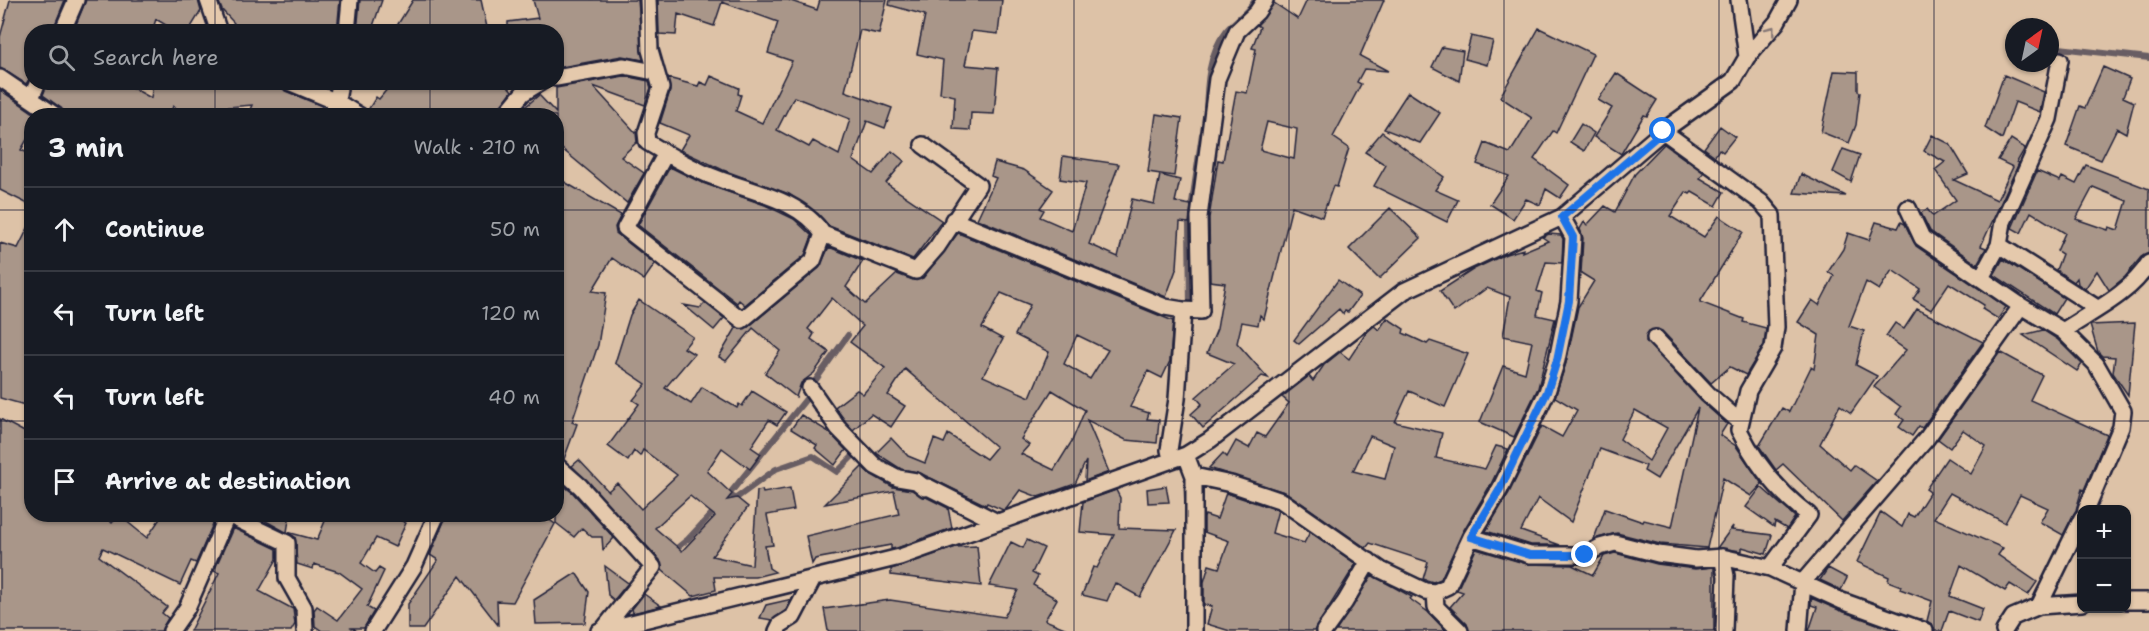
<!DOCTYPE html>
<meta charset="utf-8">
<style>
body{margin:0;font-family:"Shantell Sans",sans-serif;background:#242831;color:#f1f3f6}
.controls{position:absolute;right:18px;bottom:18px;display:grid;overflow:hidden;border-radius:12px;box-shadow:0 2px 4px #0004}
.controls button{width:54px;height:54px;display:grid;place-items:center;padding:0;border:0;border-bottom:2px solid #363941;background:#171b24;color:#f1f3f6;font:30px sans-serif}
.compass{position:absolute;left:2005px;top:18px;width:54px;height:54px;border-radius:50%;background:#171b24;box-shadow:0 2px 4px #0004;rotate:33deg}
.stop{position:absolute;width:18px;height:18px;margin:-14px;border:4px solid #1a73e8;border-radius:50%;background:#fff}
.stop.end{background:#1a73e8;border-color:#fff;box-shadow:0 2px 6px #0008}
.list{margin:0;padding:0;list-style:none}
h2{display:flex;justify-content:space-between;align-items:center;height:78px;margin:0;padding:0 24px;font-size:26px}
h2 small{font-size:20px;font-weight:400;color:#9ea1a6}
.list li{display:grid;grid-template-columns:39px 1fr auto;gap:18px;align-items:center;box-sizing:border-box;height:84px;padding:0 24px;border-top:2px solid #363941}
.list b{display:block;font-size:22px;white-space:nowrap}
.list em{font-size:20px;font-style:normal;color:#9ea1a6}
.icon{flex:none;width:33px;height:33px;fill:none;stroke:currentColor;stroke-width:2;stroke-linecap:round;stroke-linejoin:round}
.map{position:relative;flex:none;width:2149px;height:631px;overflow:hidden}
.search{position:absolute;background:#171b24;box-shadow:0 2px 4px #0004;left:24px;top:24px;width:540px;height:66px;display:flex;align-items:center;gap:15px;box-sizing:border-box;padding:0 21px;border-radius:24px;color:#9ea1a6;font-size:22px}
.panel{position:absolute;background:#171b24;box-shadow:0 2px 4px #0004;left:24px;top:108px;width:540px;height:414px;border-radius:24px}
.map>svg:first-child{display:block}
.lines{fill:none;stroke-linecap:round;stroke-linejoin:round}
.stream{stroke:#675d63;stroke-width:6}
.building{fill:#a99689;stroke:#22223b;stroke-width:1.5;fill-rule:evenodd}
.street-casing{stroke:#22223b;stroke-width:20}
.street{stroke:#e5c9ac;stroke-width:15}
.oneway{stroke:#847674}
.route{stroke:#1a73e8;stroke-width:8}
.grid{fill:none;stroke:#22223b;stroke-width:1.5;stroke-opacity:0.55}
</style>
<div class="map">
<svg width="2149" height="631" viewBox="0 0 2149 631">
<rect width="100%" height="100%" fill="#ddc2a7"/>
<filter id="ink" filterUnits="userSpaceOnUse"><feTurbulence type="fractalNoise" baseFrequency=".0167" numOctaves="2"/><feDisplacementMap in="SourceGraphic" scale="12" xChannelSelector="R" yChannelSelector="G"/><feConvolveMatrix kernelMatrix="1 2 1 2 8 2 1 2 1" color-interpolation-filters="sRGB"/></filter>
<g filter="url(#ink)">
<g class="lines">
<path class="stream" d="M2012,36L2014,46
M2050,47L2149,58
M1206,112C1207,84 1208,54 1226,31C1235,20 1248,13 1255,0
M1190,309L1189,223L1202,134
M1186,481L1187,500
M730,494L735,499L776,469L813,456L837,472L858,451
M727,497L810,394V388L848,335
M653,567L688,539L716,509"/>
</g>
<path class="building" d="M10,0H65L52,32H32V75L26,84L0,68V37Z
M86,0H198L201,11L188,32H177L156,19L152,32H73Z
M218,0H340L337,32H229L234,23L222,10Z
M360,0H382L371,32H357Z
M413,0H481L488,32H393Z
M533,0H638L643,60L622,56L556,68V32H508V22L538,18Z
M658,0H788L817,10L820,0H887L879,34L860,30L845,91L892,108L885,128L867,121L853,160L873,174L892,151L904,161L886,183L942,221L913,259L829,226L818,214L789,194L723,170L680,150L689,135L660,123L670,91L668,78L698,86L700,82L707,85L711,76L739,88L738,94L741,95L736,111L762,123L792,61L768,53L778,22L722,2L714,26L678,14L676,35L659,34ZM794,97L850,119L839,155L813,141L809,147L777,130Z
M890,0H1002L998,34L972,31L965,65L998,68L994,114L971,113L970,130L953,129L955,96L940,93L943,60L917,54L925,15L889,5Z
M1307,0H1384L1360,56L1388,71L1364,69L1357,82L1361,84L1333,137L1349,148L1337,187L1333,186L1322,217L1292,206L1264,319L1260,315L1258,325L1242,322L1237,343L1268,378L1262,376L1203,428L1191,414L1202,404L1196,397L1234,364L1207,353L1217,329L1225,283L1210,281L1209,218L1218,160L1223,161L1236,91L1247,93L1256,49L1252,48L1260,27L1257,25L1274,3L1298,19ZM1267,122L1297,129L1294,159L1260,150Z
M1539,28L1593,54L1556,133L1553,131L1534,159L1569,185L1560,198L1546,189L1540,205L1526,199L1513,219L1490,204L1509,176L1477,164L1485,143L1510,153L1532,118L1500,97Z
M1471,36L1493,41L1487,65L1465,59Z
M1442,47L1463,51L1459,81L1432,67Z
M2103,67L2130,79L2123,97L2134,102L2126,133L2117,128L2101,160L2066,146L2080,106L2085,108Z
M1834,71L1858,72V91L1860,92L1856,125L1849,143L1821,132Z
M1616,73L1657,100L1647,116L1644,115L1621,154L1594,137L1612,108L1598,100Z
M2004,75L2044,92L2040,112L2015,102L2002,139L1985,128Z
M624,76L649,81L651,88L645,105L593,86L636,133L637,142L621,157L644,173L627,203L556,144V116H531L524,108L539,95L556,113V88Z
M48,82H122L151,98L153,82H279L285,91L322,106L318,116H247L252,105L216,108L211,116H187L173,106L172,109L184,116H66L61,108L43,95Z
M393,82H505L512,91L494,116H370L368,110L376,97L379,99Z
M0,90L38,116H32V131L21,150L32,155V206L0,190Z
M1408,92L1440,113L1420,143L1384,129Z
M1156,114L1182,118L1174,176L1148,172Z
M1581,124L1594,133L1584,151L1570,142Z
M1720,126L1735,137L1723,152L1719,149L1715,156L1704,148Z
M1382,132L1444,177L1435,190L1458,200L1447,222L1374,186L1386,165L1365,152Z
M1932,135L1950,144L1968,174L1954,180L1997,200L2013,167L1998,160L2011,139L2025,148L2017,162L2019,163L1981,246L1986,248L1977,264L1930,231L1921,213L1927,209L1933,216L1956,200L1935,170L1945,162L1924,151Z
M1664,144L1704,173L1700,178L1724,192L1716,206L1692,192L1690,194L1686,192L1670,216L1704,237L1719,216L1743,232L1700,302L1744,319L1743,322L1766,328L1764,345L1746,375L1730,367L1711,383L1662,331L1657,329L1649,331L1646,341L1701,401L1727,424L1720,435L1736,446L1762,484L1751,496L1723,478L1707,548L1660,544L1617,533L1594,539L1605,509L1643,522L1644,520L1672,527L1698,408L1657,479L1644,471L1646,466L1600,449L1571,522L1538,498L1521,531L1560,545H1531L1486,531L1509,493L1542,426L1562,437L1577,410L1555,397L1566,363L1578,307L1594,281L1581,273L1583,238L1580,229L1584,222L1587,225L1605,206L1615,212L1635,174ZM1635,410L1667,428L1649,461L1620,439Z
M1843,149L1860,155L1851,182L1833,172Z
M1063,156L1119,164L1089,244L1118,257L1132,199L1154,204L1160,175L1180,180L1175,202L1191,205L1189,223L1180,222L1177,267L1166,297L977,219L996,178L991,176L995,162L1024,170L1053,190L1040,208L1044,210L1040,217L1072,231L1086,183L1060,179Z
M2086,165L2149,189V253L2141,257L2125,277L2109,290L2097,271L2085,289L2078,284L2077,278L2074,282L2056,270L2062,254L2057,251L2065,233L2031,212L2021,233L2012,228L2037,171L2060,181L2062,177L2076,184ZM2093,187L2127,201L2118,230L2109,227L2108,230L2076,219Z
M670,167L700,182L765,205L794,219L812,236L805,255L745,305L739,300L737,303L638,225Z
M1801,174L1846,196L1794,193Z
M556,177L621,215L615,227L616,233L655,264L644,280L612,258L592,291L606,293L598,345L572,422L577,424L564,459L556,455Z
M1390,208L1421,238L1379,279L1349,249Z
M32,220V407L0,398V243L18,248Z
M1876,222L1898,228L1901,222L1905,224L1916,246L2006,307L1998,319L1982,309L1984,305L1949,283L1931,310L1913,299L1920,289L1892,270L1879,290L1866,282L1849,326L1864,331L1856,365L1877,376L1851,413L1840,405L1820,444L1850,470L1854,465L1877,481L1842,521L1783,464L1776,470L1759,446L1782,408L1789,412L1811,367L1814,369L1819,335L1798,322L1812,300L1819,305L1834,276L1828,272L1843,249L1848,233L1869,240Z
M958,233L1173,321L1170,361L1162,378L1148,371L1130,407L1149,413L1147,419L1159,420L1157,443L1126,440L1087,420L1109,472L1085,481L1086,461L1075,484L1038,497L1020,490L1007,508L1003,510L987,503L986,505L918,472L901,469L876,453L891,438L908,456L925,463L934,439L944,443L948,434L986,459L996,447L905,369L888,395L905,406L891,427L871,414L853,430L846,422L835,407L857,390L863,394L885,368L850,342L863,326L832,298L808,329L814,334L811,339L829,352L814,373L801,383L796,397L765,373L780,351L753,328L726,361L719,357L736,328L748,327L819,268L829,247L863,261L846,287L865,304L897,274L913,280L923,278ZM1001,293L1030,305L1015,335L1049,352L1030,397L983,376L1003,339L982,328ZM1077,335L1108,350L1090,379L1064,364ZM1052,390L1085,410L1072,441L1054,470L1021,454L1029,445L1021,439Z
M1549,234L1561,235L1563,239L1562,263L1546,262L1537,291L1542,293L1537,315L1555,319L1538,388L1514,437L1480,422L1503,366L1525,373L1532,342L1503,336L1510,297L1487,288L1454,312L1440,291L1474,269L1506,254L1523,249L1522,252L1548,241L1542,237Z
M2003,259L2064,298L2054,314L1994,275Z
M1338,280L1360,296L1348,312L1345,311L1343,314L1339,309L1299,344L1294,340Z
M639,300L693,337L684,348L694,354L665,388L691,404L702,387L737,408L739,404L742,406L752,391L786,412L777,425L769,420L751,447L761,454L750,469L722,448L707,471L732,494L727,500L737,498L748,507L712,556L752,565L757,491L762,490L763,493L790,488L794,510L767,515L773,545L765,546L769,568L775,572L755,577H714L716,590L693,596L662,570L660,560L572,466L579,460L608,491L617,483L641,509L677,475L643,450L640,456L634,451L628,461L608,446L639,404L633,400L646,384L615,363L630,315ZM690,496L715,516L682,551L655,528Z
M705,303L724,318L714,330L684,305L700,308Z
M1917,309L1983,342L1922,428L1919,426L1912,436L1899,427L1904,420L1896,414L1901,407L1874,387L1906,350L1886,336L1895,323L1904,329Z
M1387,318L1404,329L1403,333L1427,344L1430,341L1468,354L1445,407L1409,391L1395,422L1442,433L1436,458L1485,469L1496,446L1508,449L1491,484L1462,533L1441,579L1433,582L1423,579L1428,562L1370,543L1366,548L1287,493L1209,468L1223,453L1227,457L1236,441L1249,448L1257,433L1265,437L1289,403L1282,397L1309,376L1313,381L1324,365L1340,352L1349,359L1366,333L1374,326L1379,330ZM1370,436L1394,446L1385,479L1353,471Z
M2135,323L2128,395L2113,373L2115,357L2102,356L2098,352L2090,325Z
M2043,330L2057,339L2082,364L2077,371L2023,335Z
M2000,352L2042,375L2030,400L2107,435L2084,490L2082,489L2076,510L2063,535L2040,522L2048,508L2020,495L2005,523L1950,493L1934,518L2003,548L1998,555L2037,582L2028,595L2010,584L2005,591L1961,565L1950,596L1983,609L1978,622L1949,611L1942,631H1935L1933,625L1927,621L1932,601L1900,589L1901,586L1888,581L1889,577L1857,562L1881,512L1902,527L1908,514L1914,517L1930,492L1926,489L1947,458L1971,474L1986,446L1963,430L1950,448L1938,439Z
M801,415L829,432L846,450L835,465L815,448L817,445L791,429Z
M0,419L32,436V514H102L112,523L119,515L147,538L163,514L216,517L196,563L191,561L180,585L103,548L99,556L167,607L162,613L168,618L161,631H0Z
M862,467L870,474L893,487L912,490L948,508L952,528L897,548L891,549V545L815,559L812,564L806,536L899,514L894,491L825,504Z
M556,480L573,493L614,538L603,550L602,537H592L582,528L574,537L556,523Z
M1166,486L1169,502L1148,503L1147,489Z
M1761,487L1795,517L1787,529L1775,522L1774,527L1746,507Z
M1116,490L1120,498L1119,528L1176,530L1140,597L1115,583L1107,601L1082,595L1093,567L1097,568L1114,535L1080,532L1083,502Z
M1226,493L1278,510L1272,533L1304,543L1310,532L1356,564L1314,631H1230L1207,624L1212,606L1204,605V582L1209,565L1219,568L1229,541L1204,532V518L1205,515L1217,519Z
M253,514H290L287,532L317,540L328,514H389L406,523L395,547L376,538L361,563L375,573L379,568L384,571L367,607L374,611L364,628H352L357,631H322L315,626L314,610L317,606L338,620L362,589L339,572L314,564L313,569L297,564L295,537Z
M447,514H541L555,524L513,602L497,601L498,625L460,576L423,629H408V604L438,560L430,555Z
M1733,526L1732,530L1772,535L1766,554L1742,547V551L1717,548Z
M233,528L277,549V559L259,591L293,609L295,624L291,631H190L219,573L214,571Z
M1027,540L1044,548L1032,573L1038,576L1033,585L1057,599L1045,620L1072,631H828L824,609L890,600L1004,617L1018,590L989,586L1011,542L1023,548Z
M977,546L981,586L891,575V569L956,547Z
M1476,549L1527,564L1572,565L1593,575L1604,556L1615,553L1657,564L1695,569L1714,567V631H1469L1467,624L1450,607L1463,592L1457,590Z
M605,566L628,583L614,600L608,595Z
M1828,568L1847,578L1841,590L1820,580Z
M576,573L589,592L585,623L536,624L534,600Z
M1372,575L1412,597L1410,599L1428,612L1446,631H1336Z
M644,594L661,606L633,613L632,609Z
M1811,598L1839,610L1896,631H1809L1817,607L1811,605Z
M792,599L786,610L772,620L760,618L766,605Z"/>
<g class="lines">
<g class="street-casing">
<path id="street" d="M208,0L219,32
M648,0L650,50L661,88L646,133L647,142C665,153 684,164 704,173C743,191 798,196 823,234L916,271L937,247L978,185L923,145
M1739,0L1747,57
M62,32L76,0
M347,32L350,0
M0,78L56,116
M556,78L624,66L654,72
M289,82L337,102L360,116
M31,98L38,82
M330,116L337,102L340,82
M504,116L523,93L541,82
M1663,131L1761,202L1772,215L1776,327L1773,348L1748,391L1739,430C1756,464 1778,492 1809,515L1770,568
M666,153L625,228L742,320L813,261L823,234
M953,220L1165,307L1183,310
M1999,245L2097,308
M1981,278L1999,245L2003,222L2049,119L2060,60
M2021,306L2063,331L2096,364L2123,411L2121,427L2086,510
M2063,331C2093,311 2130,294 2149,263
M1655,338L1708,394L1740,422
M810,388L838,428L875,466L898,478L916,481L925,488L928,487L997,522
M1186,455L1194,476L1231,484L1282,501L1381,570L1425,591L1435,592L1448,586L1471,537L1500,489L1547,392L1557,360L1569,301L1573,237L1562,217
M1171,459L1169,450L1177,399L1183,310L1201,311L1199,217L1217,79L1237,31L1257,12L1265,0
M556,465L580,486L653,567L602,631
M1194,476V631
M228,515L287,543V578L304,608L305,631
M2082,518L2039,606L2082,603
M1471,537L1530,555H1585L1600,547L1615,543L1658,554L1696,559L1722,557L1770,568L1842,601L1925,631
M1722,557L1726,576L1724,631
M1435,592L1436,607L1460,631
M2126,601H2149
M171,631L187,608L228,514
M373,631L414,566L437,514
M599,631L900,557L1186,455L1210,440L1404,291L1562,217L1663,131L1733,81L1747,57L1777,22L1789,0
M777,631L780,625L793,617L813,579
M1324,631L1345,602L1369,561
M1799,631L1803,582L1927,438L2021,306L1922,238L1908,208
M2004,631L2013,617L2039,606"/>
</g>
<use href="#street" class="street"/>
</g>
<defs><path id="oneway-chevron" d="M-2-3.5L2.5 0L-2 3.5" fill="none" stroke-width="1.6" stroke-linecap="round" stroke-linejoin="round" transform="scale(1.5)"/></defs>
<use class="oneway" href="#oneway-chevron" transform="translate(1771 30) rotate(-52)"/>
</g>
<g class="lines" filter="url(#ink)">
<path class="route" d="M1585,555H1530L1471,537L1500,489L1547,392L1557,360L1569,301L1573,237L1562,217L1663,131"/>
</g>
<path class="grid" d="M215,0V32M430,0V32M645,0V631M860,0V631M1074,0V631M1289,0V631M1504,0V631M1719,0V631M1934,0V631M215,82V116M430,82V116M0,210H32M556,210H2149M0,421H32M556,421H2149M215,514V631M430,514V631"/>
</svg>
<div class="controls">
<button>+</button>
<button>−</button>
</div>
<svg class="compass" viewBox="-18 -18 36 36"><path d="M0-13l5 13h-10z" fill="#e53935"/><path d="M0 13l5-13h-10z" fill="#9ea1a6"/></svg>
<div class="stop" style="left:1663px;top:131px"></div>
<div class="stop end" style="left:1585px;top:555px"></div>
<div class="search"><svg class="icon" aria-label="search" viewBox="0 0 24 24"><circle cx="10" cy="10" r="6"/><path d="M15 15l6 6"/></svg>Search here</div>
<section class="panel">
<h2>3 min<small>Walk · 210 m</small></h2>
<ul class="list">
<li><svg class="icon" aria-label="ahead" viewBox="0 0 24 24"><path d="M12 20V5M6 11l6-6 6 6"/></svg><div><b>Continue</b></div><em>50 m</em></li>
<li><svg class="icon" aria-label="left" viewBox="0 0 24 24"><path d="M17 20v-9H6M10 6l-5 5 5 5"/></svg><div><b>Turn left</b></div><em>120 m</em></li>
<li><svg class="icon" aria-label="left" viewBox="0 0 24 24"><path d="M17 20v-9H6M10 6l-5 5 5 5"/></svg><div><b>Turn left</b></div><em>40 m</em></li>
<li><svg class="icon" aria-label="arrive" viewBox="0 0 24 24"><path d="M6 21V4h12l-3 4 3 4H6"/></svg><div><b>Arrive at destination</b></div></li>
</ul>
</section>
</div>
